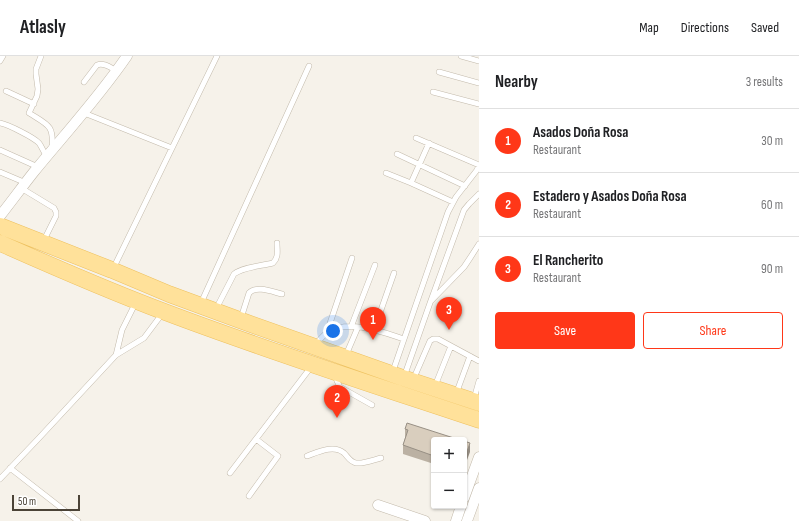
<!DOCTYPE html>
<meta charset="utf-8">
<style>
body{margin:0;font-family:"Sofia Sans Condensed",sans-serif;background:#f6f6f6;color:#202124}
.controls{position:absolute;right:12px;bottom:12px;display:grid;overflow:hidden;border-radius:4px;box-shadow:0 1px 3px #0004}
.controls button{width:36px;height:36px;display:grid;place-items:center;padding:0;border:0;border-bottom:1px solid #e0e0e0;background:#fff;color:#202124;font:20px sans-serif}
.scale{position:absolute;left:12px;bottom:10px;width:68px;box-sizing:border-box;padding-left:4px;border:2px solid #4b4337;border-top:0;font-size:11px;line-height:14px;white-space:nowrap;color:#4b4337;-webkit-text-stroke:3px #fff;paint-order:stroke}
.you{position:absolute;left:333px;top:275px;width:14px;height:14px;margin:-10px;border:3px solid #fff;border-radius:50%;background:#1a73e8;box-shadow:0 0 0 6px #1a73e833}
.badge{display:grid;place-items:center;width:26px;height:26px;border-radius:50%;background:#ff3718;color:#fff;font-size:13px;font-weight:700}
.pin{position:absolute;translate:-50% -33px;filter:drop-shadow(0 1px 2px #0008)}
.pin::after{content:'';position:absolute;top:21px;width:14px;height:12px;background:inherit;clip-path:polygon(0 0,100% 0,50% 100%)}
.list{margin:0;padding:0;list-style:none}
h2{display:flex;justify-content:space-between;align-items:center;height:52px;margin:0;padding:0 16px;font-size:17px}
h2 small{font-size:13px;font-weight:400;color:#757577}
.list li{display:grid;grid-template-columns:26px 1fr auto;gap:12px;align-items:center;box-sizing:border-box;height:64px;padding:0 16px;border-top:1px solid #e0e0e0}
.list b{display:block;font-size:15px;white-space:nowrap}
.list p{margin:0;font-size:13px;white-space:nowrap;color:#757577}
.list em{font-size:13px;font-style:normal;color:#757577}
.actions{display:flex;gap:8px;padding:12px 16px}
.actions a{flex:1;padding:9px 0;border:1px solid #ff3718;border-radius:4px;text-align:center;font-size:14px;color:#ff3718}
.actions .main{background:#ff3718;color:#fff}
.map{position:relative;flex:none;width:479px;height:465px;overflow:hidden}
header{display:flex;align-items:center;gap:24px;box-sizing:border-box;height:56px;padding:0 20px;background:#fff;border-bottom:1px solid #e0e0e0}
header strong{font-size:19px}
nav{display:flex;gap:22px;margin-inline-start:auto;font-size:14px}
main{display:flex}
aside{flex:1;background:#fff}
.map>svg:first-child{display:block}
.lines{fill:none;stroke-linecap:round;stroke-linejoin:round}
.service-casing{stroke:#c3baab;stroke-width:6}
.minor-casing{stroke:#c3baab;stroke-width:11}
.primary-casing{stroke:#eec15f;stroke-width:17}
.service{stroke:#fff;stroke-width:5}
.minor{stroke:#fff;stroke-width:10}
.primary{stroke:#ffe19a;stroke-width:16}
.wall{fill:#bbb1a3}
.shaded-wall{fill:#989085}
.building{fill:#d9cebe;stroke:#989085}
</style>
<header>
<strong>Atlasly</strong>
<nav><a>Map</a><a>Directions</a><a>Saved</a></nav>
</header>
<main>
<div class="map">
<svg width="479" height="465" viewBox="0 0 479 465">
<rect width="100%" height="100%" fill="#f6f2ea"/>
<g class="lines">
<g class="service-casing">
<path id="service" d="M41,0L36,13V18L38,33L37,40L29,57C48,69 54,69 52,92
M461,0L479,5
M0,5L3,0
M439,16L479,27
M84,26L97,9C104,6 111,12 117,15
M6,35L34,48
M433,36L479,48
M84,57L172,92
M0,67C9,69 33,81 39,87C42,91 44,97 47,101
M416,82L479,109
M0,94L38,111
M397,98L465,130
M0,116L26,127
M386,117L411,127L453,146
M411,127L429,87
M21,132L54,152L56,156V160L43,186
M113,213L217,0
M431,245L464,211L470,202L479,188
M201,247L309,10
M216,253L234,218C243,211 261,210 273,207C279,201 277,195 277,187
M241,262L249,237C256,229 273,236 282,238
M351,271L375,209
M374,274L394,217
M327,276L352,202
M315,289C319,285 323,279 328,276C350,263 382,276 404,283
M116,299L122,274L136,246
M346,299L358,271
M393,315L448,156L456,141L477,114L479,109
M336,320L337,325L340,331L372,349
M404,321L430,247L464,154L469,148L479,138
M413,324L430,285L433,283H438L479,305
M435,330L451,290
M456,338L470,300
M474,343L479,325
M307,400C318,396 334,388 344,397C348,401 350,406 356,407C364,408 373,404 381,402
M10,412L78,465
M230,417L311,311
M0,423L39,382L116,299L144,282L162,258
M249,440L278,400L256,383"/>
</g>
<g class="minor-casing">
<path id="minor" d="M0,160C11,146 22,131 33,117C65,78 99,41 127,0
M464,442L479,401
M378,449L425,465
M456,465L461,450
M467,465L479,432"/>
</g>
<g class="primary-casing">
<path id="primary" d="M0,170L112,214L169,238L245,266L403,322L479,347
M0,187C54,211 109,235 165,256C268,295 374,329 479,364"/>
</g>
<use href="#service" class="service"/>
<use href="#minor" class="minor"/>
<use href="#primary" class="primary"/>
</g>
<path class="wall" d="M405,373L434,384V408L403,398V389L405,382Z"/>
<path class="shaded-wall" d="M470,387V396L464,412V404Z"/>
<path class="building" d="M407,367L460,384H434V400L403,389L408,374L405,373Z
M464,385L470,387L464,404Z"/>
</svg>
<div class="controls">
<button>+</button>
<button>−</button>
</div>
<div class="scale">50 m</div>
<div class="you"></div>
<div class="pin badge" style="left:373px;top:284px">1</div>
<div class="pin badge" style="left:337px;top:362px">2</div>
<div class="pin badge" style="left:449px;top:274px">3</div>
</div>
<aside>
<h2>Nearby<small>3 results</small></h2>
<ul class="list">
<li><span class="badge">1</span><div><b>Asados Doña Rosa</b><p>Restaurant</p></div><em>30 m</em></li>
<li><span class="badge">2</span><div><b>Estadero y Asados Doña Rosa</b><p>Restaurant</p></div><em>60 m</em></li>
<li><span class="badge">3</span><div><b>El Rancherito</b><p>Restaurant</p></div><em>90 m</em></li>
</ul>
<div class="actions"><a class="main">Save</a><a>Share</a></div>
</aside>
</main>
